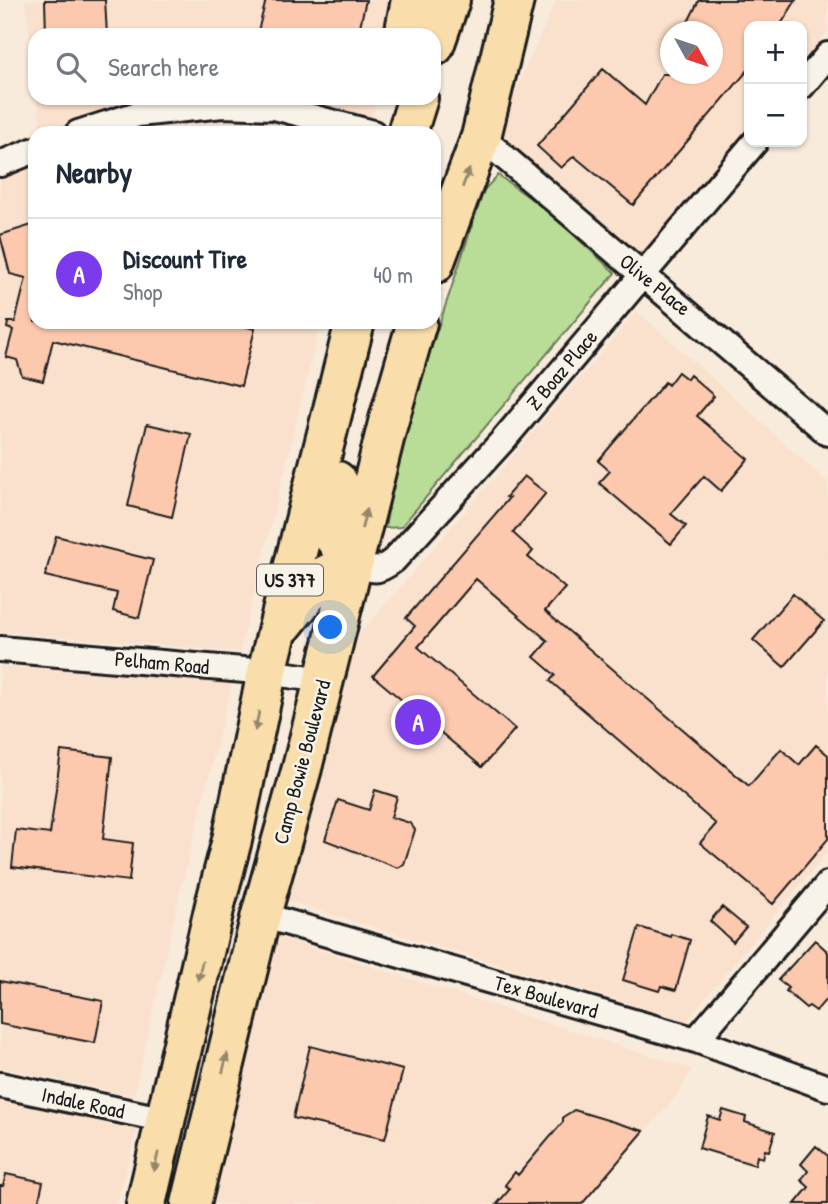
<!DOCTYPE html>
<meta charset="utf-8">
<style>
body{margin:0;font-family:"Patrick Hand",sans-serif;background:#f6f6f7;color:#1f2937}
.controls{position:absolute;right:21px;top:21px;display:grid;overflow:hidden;border-radius:14px;box-shadow:0 2px 5px #0004}
.controls button{width:63px;height:63px;display:grid;place-items:center;padding:0;border:0;border-bottom:2px solid #e0e1e3;background:#fff;color:#1f2937;font:35px sans-serif}
.compass{position:absolute;left:660px;top:21px;width:63px;height:63px;border-radius:50%;background:#fff;box-shadow:0 2px 5px #0004;rotate:130deg}
.you{position:absolute;left:331px;top:628px;width:24px;height:24px;margin:-18px;border:5px solid #fff;border-radius:50%;background:#1a73e8;box-shadow:0 0 0 10px #1a73e833}
.badge{display:grid;place-items:center;width:46px;height:46px;border-radius:50%;background:#7c3aed;color:#fff;font-size:23px;font-weight:700}
.pin{position:absolute;translate:-50% -50%;border:4px solid #fff;box-shadow:0 2px 7px #0006}
.list{margin:0;padding:0;list-style:none}
h2{display:flex;justify-content:space-between;align-items:center;height:91px;margin:0;padding:0 28px;font-size:30px}
h2 small{font-size:23px;font-weight:400;color:#747a83}
.list li{display:grid;grid-template-columns:46px 1fr auto;gap:21px;align-items:center;box-sizing:border-box;height:112px;padding:0 28px;border-top:2px solid #e0e1e3}
.list b{display:block;font-size:26px;white-space:nowrap}
.list p{margin:0;font-size:23px;white-space:nowrap;color:#747a83}
.list em{font-size:23px;font-style:normal;color:#747a83}
.icon{flex:none;width:38px;height:38px;fill:none;stroke:currentColor;stroke-width:2;stroke-linecap:round;stroke-linejoin:round}
.map{position:relative;flex:none;width:828px;height:1204px;overflow:hidden}
.search{position:absolute;background:#fff;box-shadow:0 2px 5px #0004;left:28px;top:28px;width:413px;height:77px;display:flex;align-items:center;gap:18px;box-sizing:border-box;padding:0 24px;border-radius:21px;color:#747a83;font-size:26px}
.panel{position:absolute;background:#fff;box-shadow:0 2px 5px #0004;left:28px;top:126px;width:413px;height:203px;border-radius:21px}
.map>svg:first-child{display:block}
.built{fill:#fae1ce;fill-rule:evenodd}
.green{fill:#b9dd97;stroke:#6a7c5a;stroke-width:2}
.building{fill:#fdc9ae;stroke:#1c1c1c;stroke-width:2}
.lines{fill:none;stroke-linecap:round;stroke-linejoin:round}
.minor-casing{stroke:#1c1c1c;stroke-width:30}
.primary-casing{stroke:#1c1c1c;stroke-width:44}
.minor{stroke:#f7f3e8;stroke-width:24}
.primary{stroke:#f9deab;stroke-width:38}
.oneway{fill:#96876b}
.labels{text-anchor:middle;stroke-width:5;stroke-linejoin:round;paint-order:stroke}
.shield{fill:#f7f3e8;stroke:#5e5c59;stroke-width:2}
.shield-label{font-size:19px;font-weight:bold;fill:#1c1c1c}
.street-label{font-size:21px;fill:#1c1c1c;stroke:#f7f3e8}
</style>
<div class="map">
<svg width="828" height="1204" viewBox="0 0 828 1204">
<rect width="100%" height="100%" fill="#f8ebdc"/>
<filter id="ink" filterUnits="userSpaceOnUse"><feTurbulence type="fractalNoise" baseFrequency=".0143" numOctaves="2"/><feDisplacementMap in="SourceGraphic" scale="14" xChannelSelector="R" yChannelSelector="G"/><feConvolveMatrix kernelMatrix="1 2 1 2 8 2 1 2 1" color-interpolation-filters="sRGB"/></filter>
<g filter="url(#ink)">
<path class="built" d="M25,0H401L392,35H35V80Z
M556,0H828V31L802,63V26H749V126L641,256L497,132ZM670,32H712V74H670Z
M37,98H377L368,133H41Z
M35,140V322H321L240,652L0,632V149Z
M637,311L828,482V852L686,1021L286,901L358,636Z
M0,666L233,680L180,893L134,1096L0,1068Z
M270,934L692,1069L682,1089L584,1204H209Z
M0,1096L138,1126L117,1204H0Z"/>
<path class="green" d="M498,175L548,211L615,273L401,527L385,528L392,490L421,379L484,190Z"/>
<path class="building" d="M45,0H105L107,35H46Z
M266,0H366L358,35H257Z
M699,0H796L780,26H749V69L633,205L574,156L561,168L537,146L603,69L645,105L662,74H712V32H683Z
M35,224V322H228L255,329L241,386L53,340L43,381L22,376L17,360L6,357L13,330L7,328L8,322H15L26,278L10,274L0,235Z
M678,372L687,379L690,375L714,396L697,416L748,459L721,491L704,476L671,514L686,526L671,544L599,483L610,471L598,461L665,382L668,385Z
M147,424L191,434L172,517L128,506Z
M524,476L546,493L513,533L533,551L528,557L565,588L545,611L749,786L781,749L799,765L816,745L828,755V839L773,904L700,843L716,824L550,681L555,675L534,657L548,641L476,579L418,647L515,729L482,767L373,676L415,626L406,618L509,498L506,497Z
M56,536L153,560L139,618L113,611L117,593L45,576Z
M793,594L824,621L784,667L753,640Z
M61,751L112,757L103,839L133,843L129,881L12,867L16,830L50,834Z
M375,790L397,797L391,817L410,823L415,830L404,864L398,868L325,840L338,800L369,810Z
M722,907L746,927L733,942L710,921Z
M639,927L671,937V934L690,940L676,990L661,986L659,991L623,980Z
M815,940L828,952V997L816,1011L809,1006L806,1008L786,991L788,988L778,980Z
M0,981L103,1001L95,1043L0,1024Z
M310,1046L403,1070L385,1139L293,1118Z
M574,1110L644,1131L582,1204H497L510,1189L505,1185L515,1172L518,1175L563,1122V1117Z
M723,1110L746,1117L745,1122L775,1132L769,1151L765,1150L763,1158L757,1156L755,1165L699,1148L708,1116L720,1120Z
M816,1146L828,1156V1204H795L809,1187L801,1180L808,1171L801,1164Z
M6,1174L43,1182L38,1204H0V1186H3Z"/>
<g class="lines">
<g class="minor-casing">
<path id="minor" d="M802,86L828,55
M78,133L138,114L223,105L274,107L373,133
M481,137L828,433
M0,164L35,150
M354,561C373,571 376,574 394,560L505,438L755,142
M0,649L267,672L324,680
M261,915L696,1040L828,1088
M696,1040L828,884
M0,1085L166,1120"/>
</g>
<g class="primary-casing">
<path id="primary" d="M404,35L411,0
M434,46L450,0
M407,133L418,98
M434,264L481,137L514,0
M283,625L311,590L326,575L354,561C320,526 328,526 337,481
M146,1204L215,905L232,840L267,672L355,322
M191,1204L261,915L302,768L388,423L417,322"/>
</g>
<use href="#minor" class="minor"/>
<use href="#primary" class="primary"/>
</g>
<defs><path id="oneway-solid" d="M-6-.8H1V-3.2L6.5 0L1 3.2V.8H-6Z" transform="scale(1.75)"/></defs>
<g class="oneway">
<use href="#oneway-solid" transform="translate(466 178) rotate(-69)"/>
<use href="#oneway-solid" transform="translate(364 519) rotate(-76)"/>
<use href="#oneway-solid" transform="translate(257 721) rotate(102)"/>
<use href="#oneway-solid" transform="translate(200 971) rotate(103)"/>
<use href="#oneway-solid" transform="translate(225 1063) rotate(-76)"/>
<use href="#oneway-solid" transform="translate(156 1162) rotate(103)"/>
</g>
</g>
<g class="labels">
<rect class="shield" x="257" y="564.5" width="66" height="31" rx="5"/>
<g class="shield-label">
<text x="290" y="587">US 377</text>
</g>
<g class="street-label">
<text transform="translate(655 285) rotate(39)" y="7">Olive Place</text>
<text transform="translate(562 370) rotate(-50)" y="7">Z Boaz Place</text>
<text transform="translate(162 663) rotate(5)" y="7">Pelham Road</text>
<text transform="translate(302 762) rotate(-75)" y="7">Camp Bowie Boulevard</text>
<text transform="translate(546 997) rotate(16)" y="7">Tex Boulevard</text>
<text transform="translate(83 1103) rotate(12)" y="7">Indale Road</text>
</g>
</g>
</svg>
<div class="controls">
<button>+</button>
<button>−</button>
</div>
<svg class="compass" viewBox="-18 -18 36 36"><path d="M0-13l5 13h-10z" fill="#e53935"/><path d="M0 13l5-13h-10z" fill="#747a83"/></svg>
<div class="you"></div>
<div class="pin badge" style="left:418px;top:722px">A</div>
<div class="search"><svg class="icon" aria-label="search" viewBox="0 0 24 24"><circle cx="10" cy="10" r="6"/><path d="M15 15l6 6"/></svg>Search here</div>
<section class="panel">
<h2>Nearby<small></small></h2>
<ul class="list">
<li><span class="badge">A</span><div><b>Discount Tire</b><p>Shop</p></div><em>40 m</em></li>
</ul>
</section>
</div>
